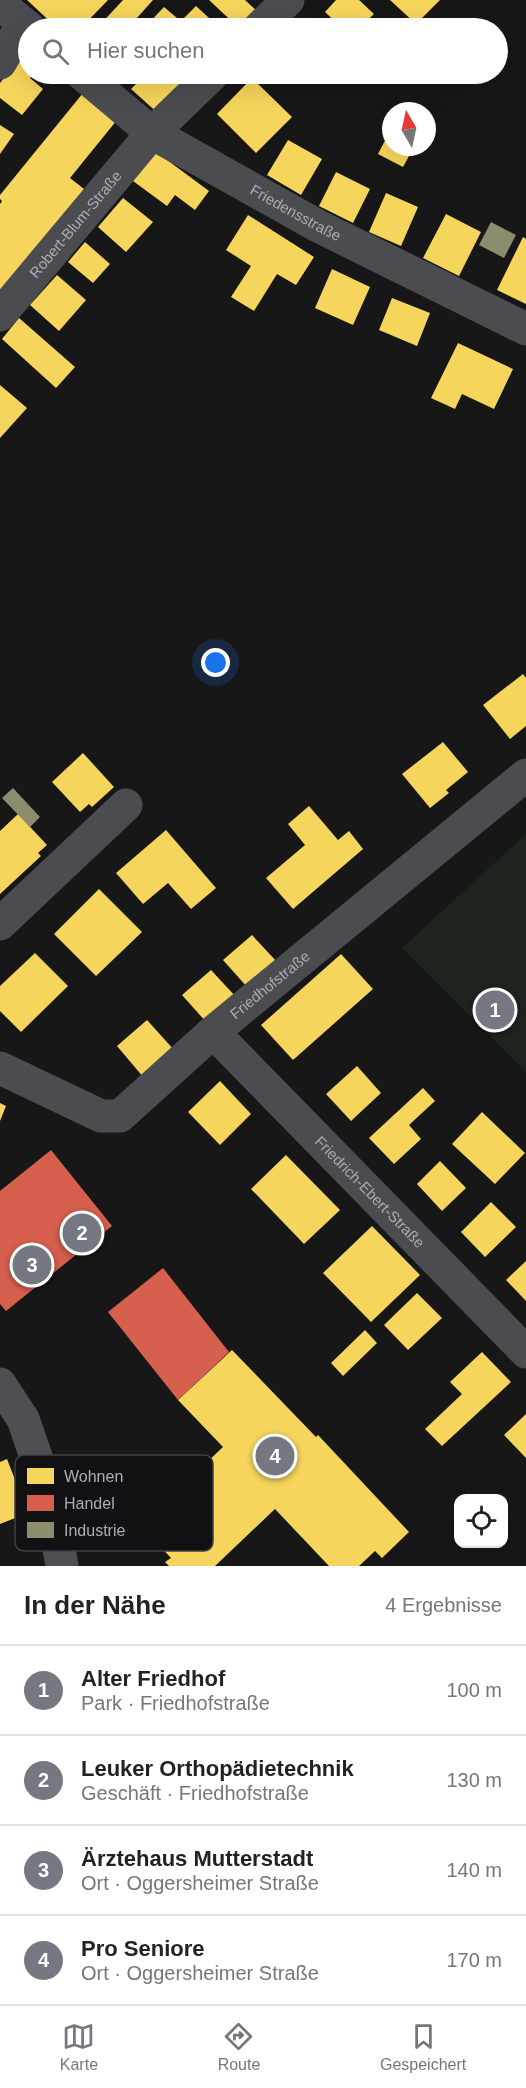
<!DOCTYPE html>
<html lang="de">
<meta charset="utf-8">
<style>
body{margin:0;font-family:Arial,sans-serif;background:#f6f6f6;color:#222}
.controls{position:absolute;right:18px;bottom:18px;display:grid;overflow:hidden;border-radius:12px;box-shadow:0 6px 24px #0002}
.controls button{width:54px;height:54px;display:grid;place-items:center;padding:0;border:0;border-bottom:2px solid #e0e0e0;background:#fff;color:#222;font:30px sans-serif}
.compass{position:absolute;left:382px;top:102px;width:54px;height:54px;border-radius:50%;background:#fff;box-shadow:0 6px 24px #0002;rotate:351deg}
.you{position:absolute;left:216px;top:663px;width:21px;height:21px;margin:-15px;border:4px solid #fff;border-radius:50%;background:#1a73e8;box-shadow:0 0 0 9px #1a73e833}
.badge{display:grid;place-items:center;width:39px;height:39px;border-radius:50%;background:#757880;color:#fff;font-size:20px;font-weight:700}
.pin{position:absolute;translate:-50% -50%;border:3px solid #fff;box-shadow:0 2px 6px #0006}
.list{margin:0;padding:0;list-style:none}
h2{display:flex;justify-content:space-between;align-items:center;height:78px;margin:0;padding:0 24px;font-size:26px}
h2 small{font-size:20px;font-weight:400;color:#767676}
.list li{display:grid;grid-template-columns:39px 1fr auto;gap:18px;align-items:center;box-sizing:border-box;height:90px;padding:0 24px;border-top:2px solid #e0e0e0}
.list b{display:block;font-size:22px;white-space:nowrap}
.list p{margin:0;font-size:20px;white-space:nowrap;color:#767676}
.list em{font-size:20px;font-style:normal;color:#767676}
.icon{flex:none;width:33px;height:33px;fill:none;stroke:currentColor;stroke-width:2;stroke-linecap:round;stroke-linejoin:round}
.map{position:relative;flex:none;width:526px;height:1566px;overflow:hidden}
.search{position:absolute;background:#fff;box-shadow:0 6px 24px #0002;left:18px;right:18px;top:18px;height:66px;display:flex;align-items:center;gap:15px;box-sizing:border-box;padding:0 21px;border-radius:33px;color:#767676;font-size:22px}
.sheet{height:438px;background:#fff}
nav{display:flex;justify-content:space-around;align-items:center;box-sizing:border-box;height:84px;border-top:2px solid #e0e0e0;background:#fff;font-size:16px;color:#767676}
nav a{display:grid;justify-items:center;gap:3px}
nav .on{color:#757880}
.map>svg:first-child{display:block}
.green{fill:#1d241e}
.homes{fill:#f6d55c}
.shops{fill:#d6604d}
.industry{fill:#8c8c6e}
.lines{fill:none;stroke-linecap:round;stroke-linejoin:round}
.minor{stroke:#4b4c50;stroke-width:33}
.major{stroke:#4d4f52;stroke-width:33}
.labels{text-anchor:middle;stroke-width:6;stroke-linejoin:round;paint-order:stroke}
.street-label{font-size:15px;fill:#a8adb8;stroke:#111113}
.key{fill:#111113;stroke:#3e4045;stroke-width:1.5}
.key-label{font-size:16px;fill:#a8adb8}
</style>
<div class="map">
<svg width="526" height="1566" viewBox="0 0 526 1566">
<rect width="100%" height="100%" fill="#171717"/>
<path class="green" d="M526,834V1072L402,948Z"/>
<path class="homes" d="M27,0H108L81,28H57Z
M123,0H153L128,28H97Z
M209,0H245L260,14L247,28H239Z
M336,0H359L374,14L359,28H342L325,12Z
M390,0H440L416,24Z
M196,6L220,28H190L182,20Z
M164,7L177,18L167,28H144Z
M25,51L28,54V74H34L30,78L43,89L22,115L0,98V83Z
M114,74H136L126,84Z
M146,74H186L192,79L160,115L131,89Z
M252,78L292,117L256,153L217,114Z
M83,93L117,120L70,178L93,196L0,311V204L2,201L0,199V195Z
M0,125L14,134L0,154Z
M391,129V147H414L403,167L378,154Z
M288,140L322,159L301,195L267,175Z
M155,151L209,191L195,210L175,195L167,206L133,181Z
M336,172L370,189L353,223L319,206Z
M386,193L418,207L401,246L369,232Z
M123,198L153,222L126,252L98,227Z
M446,214L481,232L459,276L423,258Z
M248,215L314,257L296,285L277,274L254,311L231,297L251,266L226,250Z
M523,237L526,239V304L497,290Z
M85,242L110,264L93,283L68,262Z
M332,269L370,287L353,325L315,308Z
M57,275L86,300L59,331L30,305Z
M392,298L430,313L417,346L379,330Z
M19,318L75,367L56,388L2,339Z
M458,343L513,369L494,409L462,394L455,409L431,398Z
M0,385L27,408L0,438Z
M523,674L526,678V726L510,739L483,705Z
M443,742L468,772L446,790L449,793L430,808L402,774Z
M83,753L114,787L92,807L89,804L80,812L52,782Z
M309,806L338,840L349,831L363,849L293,909L266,878L305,845L288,824Z
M18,814L47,845L38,853L41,856L0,894V831Z
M166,830L216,888L191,909L168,883L143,904L116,873Z
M99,889L142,932L96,976L54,934Z
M252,935L277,962L248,988L223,960Z
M35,953L68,986L21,1032L0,1011V986Z
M341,954L373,989L293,1060L261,1025Z
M211,970L236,997L207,1023L182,995Z
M147,1020L175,1051L144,1078L117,1046Z
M357,1066L381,1093L351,1121L326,1094Z
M220,1081L251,1114L220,1145L188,1112Z
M423,1088L435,1101L409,1125L421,1139L394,1164L369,1138Z
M0,1103L6,1106L0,1121Z
M482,1112L525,1153L495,1184L452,1144Z
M286,1155L340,1210L304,1244L251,1189Z
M440,1161L466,1188L442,1211L417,1184Z
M491,1202L516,1227L485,1257L461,1232Z
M372,1226L420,1275L371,1322L323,1273Z
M526,1261V1301L506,1280Z
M417,1293L442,1318L408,1350L384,1325Z
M365,1330L377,1343L343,1376L331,1363Z
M232,1350L316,1437L318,1435L409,1532L382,1558L375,1551L359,1566H329L275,1509L215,1566H169L165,1562L171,1558L140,1525L139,1527L140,1532L121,1539L124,1544L113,1549L111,1544L92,1551L73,1500L123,1466L136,1496L168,1499L223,1447L178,1400Z
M482,1352L511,1382L442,1446L425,1429L462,1394L450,1382Z
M526,1414V1458L504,1435Z
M7,1459L28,1513L0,1524V1462Z"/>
<path class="shops" d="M51,1150L112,1226L6,1311L0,1304V1191Z
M163,1268L229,1352L178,1400L108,1312Z"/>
<path class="industry" d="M491,222L516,235L504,258L479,245Z
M13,788L40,817L30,827L2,798Z"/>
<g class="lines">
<g class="minor">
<path d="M0,4L29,28"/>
<path d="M259,28L288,0"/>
<path d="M0,63L23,23"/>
<path id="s1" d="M82,74L152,133L318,226L526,329"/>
<path id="s2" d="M0,315L152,133L213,74"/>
<path d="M0,924L126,805"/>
<path id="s3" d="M213,1032L526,1352"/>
<path id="s4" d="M0,1068L101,1116H120L213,1032L526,775"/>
</g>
<path class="major" d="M0,1384L23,1419L51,1500L62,1566"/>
</g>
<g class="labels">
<g class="street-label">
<text dy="5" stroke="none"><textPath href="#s1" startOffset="256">Friedensstraße</textPath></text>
<text dy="5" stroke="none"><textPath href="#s2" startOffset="118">Robert-Blum-Straße</textPath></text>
<text dy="5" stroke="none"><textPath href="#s4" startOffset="330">Friedhofstraße</textPath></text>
<text dy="5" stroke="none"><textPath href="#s3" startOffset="224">Friedrich-Ebert-Straße</textPath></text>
</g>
</g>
<rect x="15" y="1455" width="198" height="96" rx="9" class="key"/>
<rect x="27" y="1468" width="27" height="16" fill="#f6d55c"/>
<rect x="27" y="1495" width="27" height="16" fill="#d6604d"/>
<rect x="27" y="1522" width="27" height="16" fill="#8c8c6e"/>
<g class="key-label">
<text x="64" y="1482">Wohnen</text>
<text x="64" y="1509">Handel</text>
<text x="64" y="1536">Industrie</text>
</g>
</svg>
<div class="controls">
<button><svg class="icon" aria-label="locate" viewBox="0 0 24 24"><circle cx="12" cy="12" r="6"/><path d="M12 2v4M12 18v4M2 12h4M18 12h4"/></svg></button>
</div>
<svg class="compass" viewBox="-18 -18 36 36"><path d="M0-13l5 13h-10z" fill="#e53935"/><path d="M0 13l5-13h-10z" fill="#767676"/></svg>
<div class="you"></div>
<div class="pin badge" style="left:495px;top:1010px">1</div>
<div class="pin badge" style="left:82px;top:1233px">2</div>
<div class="pin badge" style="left:32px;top:1265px">3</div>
<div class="pin badge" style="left:275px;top:1456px">4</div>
<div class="search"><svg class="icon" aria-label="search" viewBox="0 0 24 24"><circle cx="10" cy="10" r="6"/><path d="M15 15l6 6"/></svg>Hier suchen</div>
</div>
<section class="sheet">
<h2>In der Nähe<small>4 Ergebnisse</small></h2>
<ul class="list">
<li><span class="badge">1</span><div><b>Alter Friedhof</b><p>Park · Friedhofstraße</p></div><em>100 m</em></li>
<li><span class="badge">2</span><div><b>Leuker Orthopädietechnik</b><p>Geschäft · Friedhofstraße</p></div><em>130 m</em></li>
<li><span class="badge">3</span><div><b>Ärztehaus Mutterstadt</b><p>Ort · Oggersheimer Straße</p></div><em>140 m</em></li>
<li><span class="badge">4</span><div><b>Pro Seniore</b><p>Ort · Oggersheimer Straße</p></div><em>170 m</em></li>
</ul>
</section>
<nav>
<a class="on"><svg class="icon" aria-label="map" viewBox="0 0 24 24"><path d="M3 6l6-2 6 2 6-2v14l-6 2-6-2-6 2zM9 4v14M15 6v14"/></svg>Karte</a>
<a><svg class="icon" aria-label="directions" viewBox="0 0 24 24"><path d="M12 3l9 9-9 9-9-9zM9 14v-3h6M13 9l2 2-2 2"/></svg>Route</a>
<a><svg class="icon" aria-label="saved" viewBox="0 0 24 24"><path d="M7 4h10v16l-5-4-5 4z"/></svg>Gespeichert</a>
</nav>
